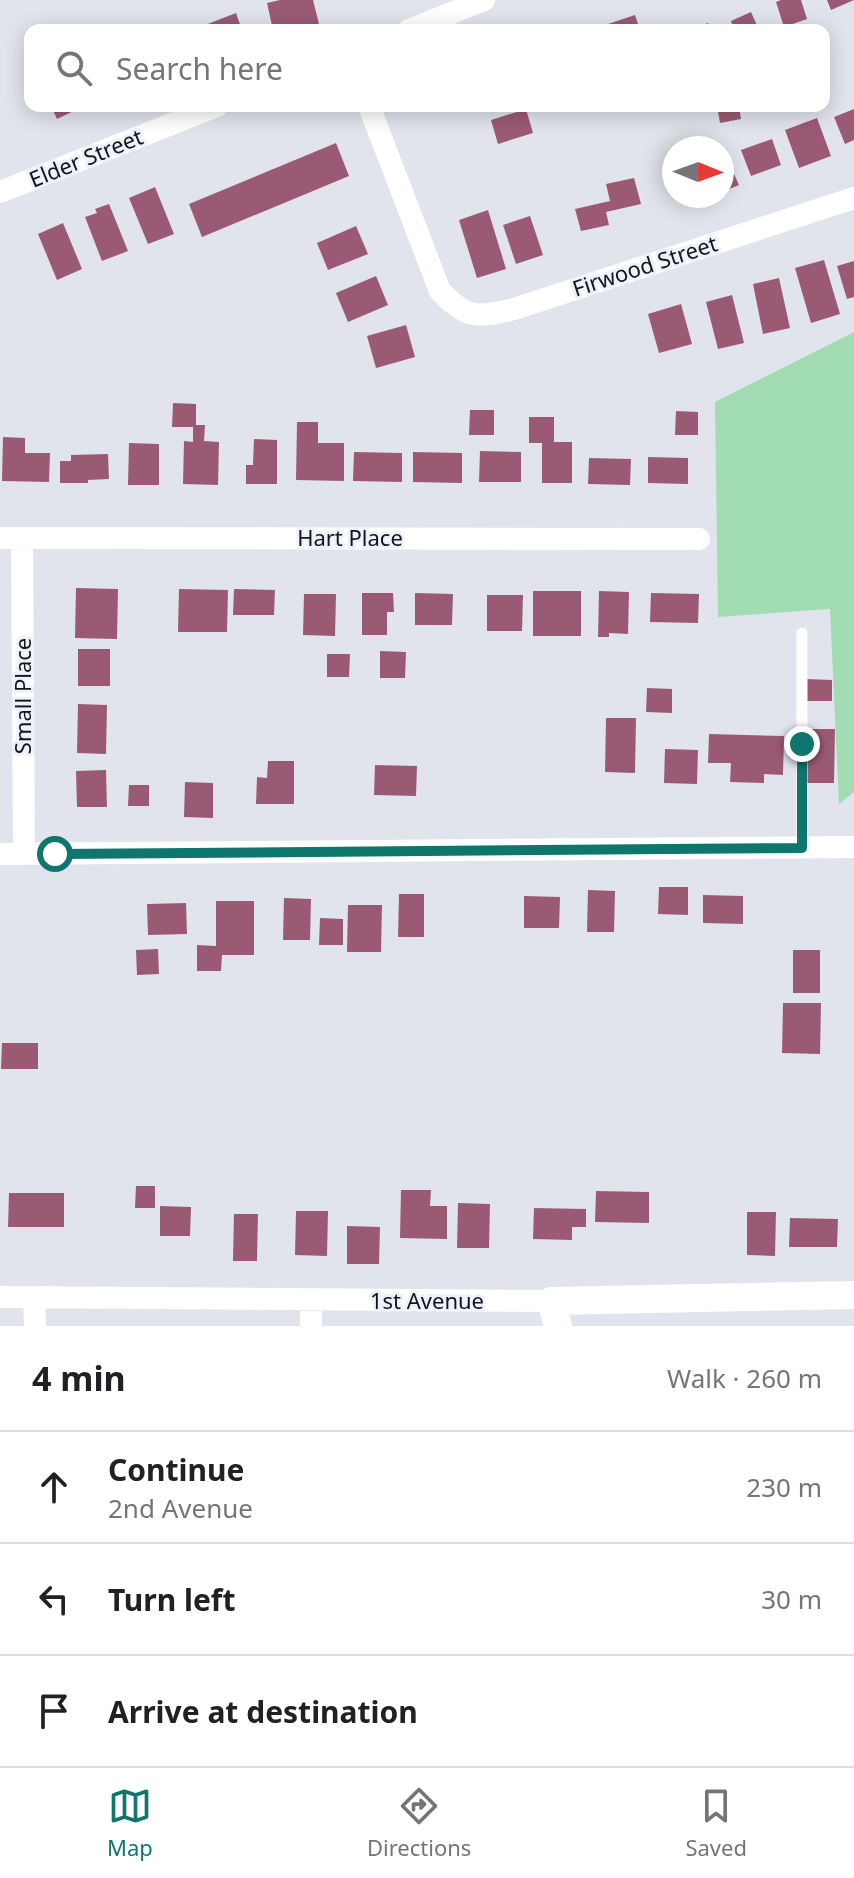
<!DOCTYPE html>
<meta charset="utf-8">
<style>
body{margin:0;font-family:"Noto Sans",sans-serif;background:#f6f6f6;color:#202124}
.compass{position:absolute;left:662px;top:136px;width:72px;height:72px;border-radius:50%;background:#fff;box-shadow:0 4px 20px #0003;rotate:91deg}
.stop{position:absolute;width:24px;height:24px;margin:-18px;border:6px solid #0f766e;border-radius:50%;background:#fff}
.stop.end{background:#0f766e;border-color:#fff;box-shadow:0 2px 8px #0008}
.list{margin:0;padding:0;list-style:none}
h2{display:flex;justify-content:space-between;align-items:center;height:104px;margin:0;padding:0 32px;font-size:34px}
h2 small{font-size:26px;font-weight:400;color:#757577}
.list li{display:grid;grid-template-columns:52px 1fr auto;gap:24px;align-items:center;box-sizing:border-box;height:112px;padding:0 32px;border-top:2px solid #e0e0e0}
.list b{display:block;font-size:30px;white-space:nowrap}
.list p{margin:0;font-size:26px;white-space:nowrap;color:#757577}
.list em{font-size:26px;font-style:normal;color:#757577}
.icon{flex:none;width:44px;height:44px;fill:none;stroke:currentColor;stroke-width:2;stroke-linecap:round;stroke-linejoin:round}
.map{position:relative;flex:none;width:854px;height:1326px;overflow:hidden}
.search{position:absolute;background:#fff;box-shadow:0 4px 20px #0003;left:24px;right:24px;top:24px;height:88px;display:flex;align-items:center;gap:20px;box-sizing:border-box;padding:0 28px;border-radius:16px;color:#757577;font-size:30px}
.sheet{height:440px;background:#fff}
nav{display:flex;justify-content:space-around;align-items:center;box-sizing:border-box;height:112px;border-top:2px solid #e0e0e0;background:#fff;font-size:22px;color:#757577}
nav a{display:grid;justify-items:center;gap:4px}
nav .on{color:#0f766e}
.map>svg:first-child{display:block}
.green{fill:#a2dcb2}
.building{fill:#9b5a74}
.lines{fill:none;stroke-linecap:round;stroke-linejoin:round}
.service{stroke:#fff;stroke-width:11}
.minor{stroke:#fff;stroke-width:22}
.tertiary{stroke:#fff;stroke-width:28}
.route{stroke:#0f766e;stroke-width:10}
.labels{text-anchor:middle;stroke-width:6;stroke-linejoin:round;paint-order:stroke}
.street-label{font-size:22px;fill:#141518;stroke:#eef1fa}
</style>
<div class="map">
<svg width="854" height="1326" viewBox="0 0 854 1326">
<rect width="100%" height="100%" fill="#e1e4ec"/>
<path class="green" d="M854,332V792L839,804L830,609L718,617L715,402Z"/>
<path class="building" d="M280,0H313L319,24L297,30H273L267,3Z
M781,0H801L807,19L784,27L776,2Z
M827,0H854L831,10Z
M751,12L759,30H734L731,21Z
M236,13L242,30H201L200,27Z
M635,15L640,30H593V29Z
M708,23L711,30H692Z
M51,106H84L57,119Z
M717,106H739L741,119L720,123Z
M526,109L533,133L498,144L491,120Z
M854,109V140L845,144L834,117Z
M817,118L831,156L799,168L785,130Z
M772,139L781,165L751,176L741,150Z
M336,143L349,176L202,237L189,204Z
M726,156L739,185L722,192V158Z
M634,178L641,204L606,212L609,225L581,231L575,209L610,201L606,184Z
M155,187L174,234L148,244L129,198Z
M109,204L128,251L102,261L85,217L97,213L95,209Z
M488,210L506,269L477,278L459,220Z
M530,216L543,255L516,264L503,225Z
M63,223L82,269L57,280L38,234Z
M356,226L368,254L328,270L317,243Z
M824,260L840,314L811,323L795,268Z
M854,261V297L847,299L837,266Z
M376,276L388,305L348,322L336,293Z
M779,278L790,328L763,334L753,284Z
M732,295L744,343L718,349L706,302Z
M681,304L692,344L659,353L648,314Z
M406,325L415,357L376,368L367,336Z
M173,403L196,404V425H205L204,441L219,442L218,485L183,484L184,441L193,442V427H172Z
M470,410H494V435H469Z
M676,411L698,412V435H675Z
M529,417H554V442H572V483H542V443H529Z
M297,422H318V443H344V481L296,480Z
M3,437L25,438V453H50L49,482L2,481Z
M254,439L277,440V484H246V465H253Z
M129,443L159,444V485H128Z
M480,451L521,452V482H479Z
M354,452L402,453V482L353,481Z
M413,452L462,453V483L413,482Z
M108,454L109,479L88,480V483H60V461H71V455Z
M648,457L688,458V484L648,483Z
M589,458L631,459L630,485L588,484Z
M76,588L118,589L117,639L75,638Z
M179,589L228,590L227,632H178Z
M234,589L275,590L274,615H233Z
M533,591H581V636H533Z
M599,591L629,592L628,634L609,633V637H598Z
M362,593H393L394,612H387V635H362Z
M415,593L453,594L452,625H415Z
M651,593L699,594L698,623L650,622Z
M304,594H336L335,636L303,635Z
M487,595H523L522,631H487Z
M78,649H110V686H78Z
M380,651L406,652L405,678H380Z
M327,654H350L349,677H327Z
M806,679L832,680V701H805Z
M647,688L672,689V713L646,712Z
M78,704L107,705L106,754L77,753Z
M606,718H636L635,773L605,772Z
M806,729H835L834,783H805Z
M709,734L784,736L783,775L764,774V783L730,782L731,763H708Z
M665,749L698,750L697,784L664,783Z
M268,761H294V804H256L257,777L267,778Z
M375,765L417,766L416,796L374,795Z
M106,770L107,807H77L76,771Z
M185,782L213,783V818L184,817Z
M129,785H149V806H128Z
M659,887H688V915L658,914Z
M588,890L615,891L614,932H587Z
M399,894H424V937H398Z
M703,895L743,896V924L703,923Z
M524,896L560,897L559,928H524Z
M284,898L311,899L310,940H283Z
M216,901H254V955H222L221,971H197V945L216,946Z
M186,903L187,934L148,935L147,904Z
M348,905H382L381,952H347Z
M320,918L343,919V945H319Z
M158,949L159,974L137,975L136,950Z
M793,950H820V993H793Z
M783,1003H821L820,1054L782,1053Z
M2,1043H38V1069H1Z
M136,1186H155V1208H135Z
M401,1190H431L430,1206H447V1239L400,1238Z
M596,1191L649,1192V1223L595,1222Z
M9,1193H64V1227H8Z
M458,1203L490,1204L489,1248H457Z
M160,1206L191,1207L190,1236H160Z
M534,1208L586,1209V1227H572V1240L533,1239Z
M296,1211H328L327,1256L295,1255Z
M747,1212H776L775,1256L747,1255Z
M234,1214H258L257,1261H233Z
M790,1218L838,1219L837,1247H789Z
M347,1226L380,1227L379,1264H347Z"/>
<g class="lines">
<path class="service" d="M802,848V633"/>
<path class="minor" d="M409,30L484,0
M369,106L440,291C467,319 478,318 514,309L854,198
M0,192L217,106
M0,538L699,539
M22,538L24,854
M0,854L854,847
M0,1297L551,1301
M34,1297L35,1326
M311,1326V1300"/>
<path class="tertiary" d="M558,1326L551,1301L854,1295"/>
</g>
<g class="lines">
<path class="route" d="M55,854L802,848V744"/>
</g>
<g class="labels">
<g class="street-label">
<text transform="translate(86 158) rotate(-22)" y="8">Elder Street</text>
<text transform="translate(645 266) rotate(-18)" y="8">Firwood Street</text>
<text x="350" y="546">Hart Place</text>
<text transform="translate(23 696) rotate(-90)" y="8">Small Place</text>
<text x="427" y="1309">1st Avenue</text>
</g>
</g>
</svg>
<svg class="compass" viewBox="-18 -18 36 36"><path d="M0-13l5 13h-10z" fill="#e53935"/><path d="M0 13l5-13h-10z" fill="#757577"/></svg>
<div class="stop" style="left:55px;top:854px"></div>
<div class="stop end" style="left:802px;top:744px"></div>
<div class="search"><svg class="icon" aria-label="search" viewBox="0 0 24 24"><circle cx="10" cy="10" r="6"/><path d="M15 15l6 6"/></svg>Search here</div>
</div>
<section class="sheet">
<h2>4 min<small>Walk · 260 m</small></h2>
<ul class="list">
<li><svg class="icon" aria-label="ahead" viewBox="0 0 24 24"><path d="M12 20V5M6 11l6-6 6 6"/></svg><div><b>Continue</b><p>2nd Avenue</p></div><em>230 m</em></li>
<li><svg class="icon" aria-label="left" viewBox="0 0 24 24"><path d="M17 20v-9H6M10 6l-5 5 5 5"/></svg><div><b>Turn left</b></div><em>30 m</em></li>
<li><svg class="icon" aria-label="arrive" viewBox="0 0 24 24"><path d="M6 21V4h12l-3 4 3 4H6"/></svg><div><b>Arrive at destination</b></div></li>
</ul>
</section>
<nav>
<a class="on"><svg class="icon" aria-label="map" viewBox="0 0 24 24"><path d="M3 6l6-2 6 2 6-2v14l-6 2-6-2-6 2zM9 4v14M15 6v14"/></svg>Map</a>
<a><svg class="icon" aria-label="directions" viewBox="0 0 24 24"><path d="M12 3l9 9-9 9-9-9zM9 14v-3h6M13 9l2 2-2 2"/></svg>Directions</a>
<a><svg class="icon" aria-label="saved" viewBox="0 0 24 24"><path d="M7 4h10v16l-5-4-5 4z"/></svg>Saved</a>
</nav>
